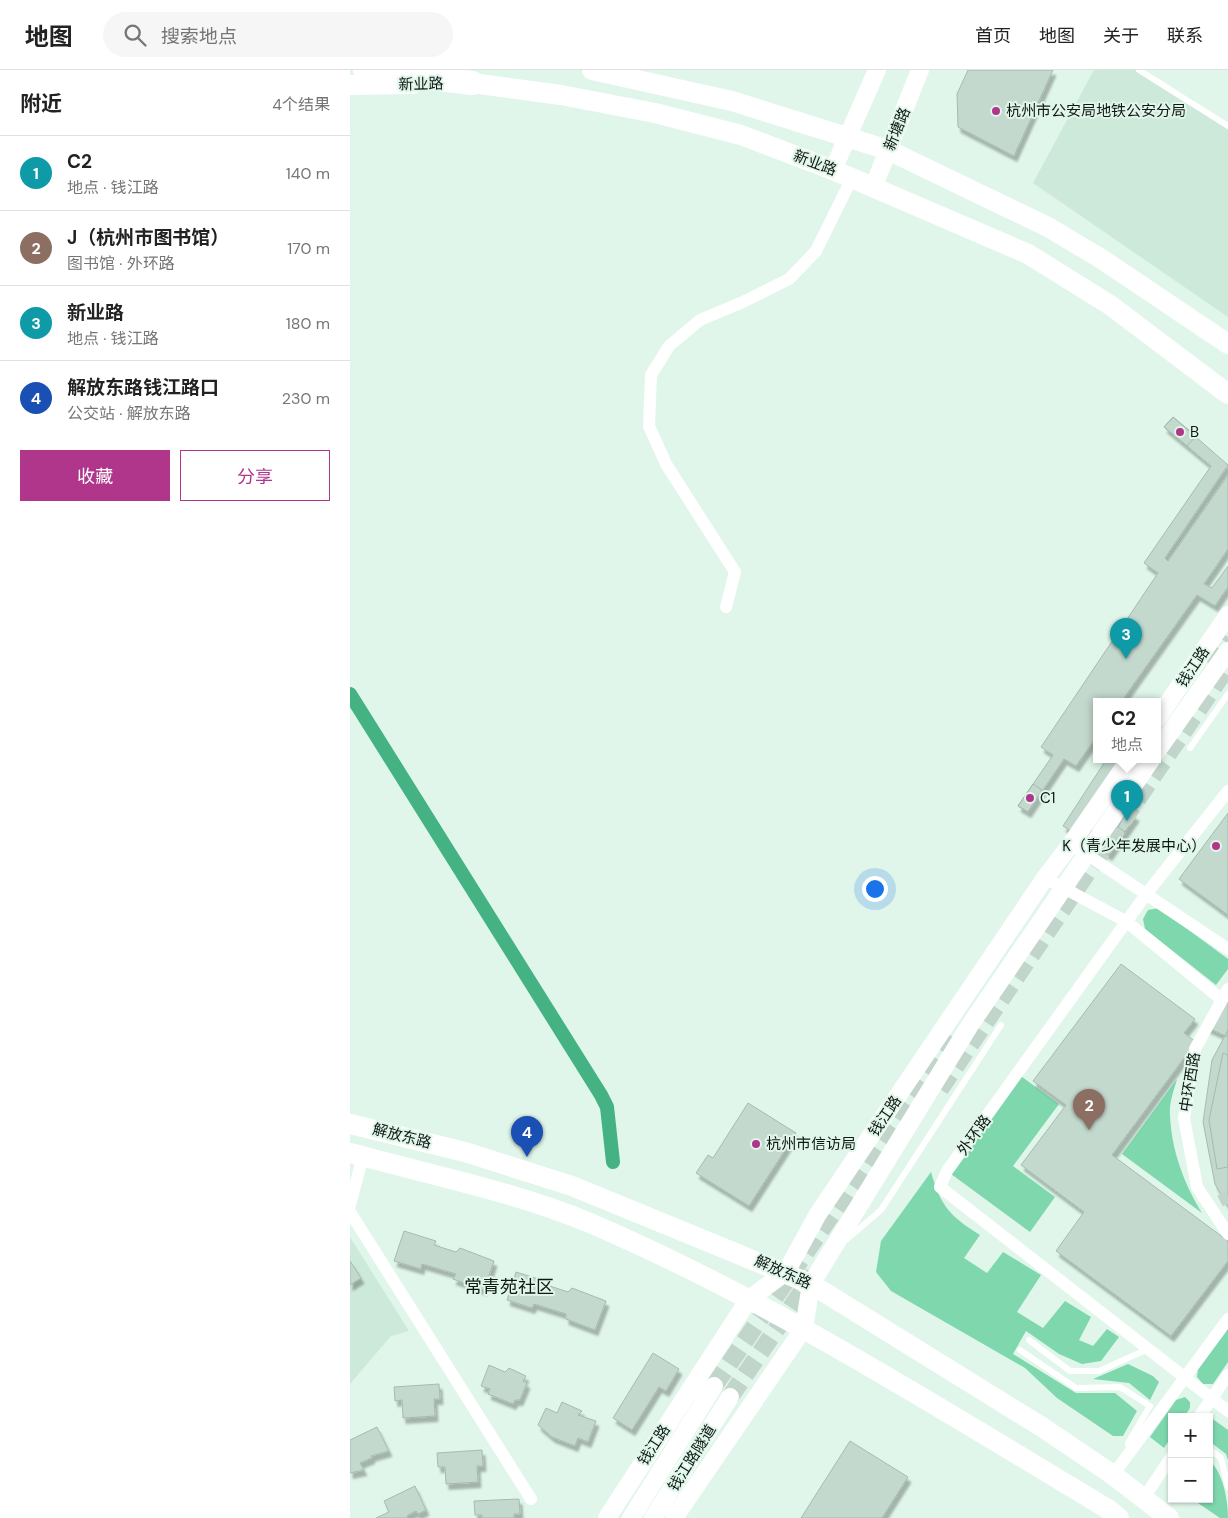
<!DOCTYPE html>
<html lang="zh">
<meta charset="utf-8">
<style>
body{margin:0;font-family:"DM Sans","Noto Sans SC",sans-serif;background:#f6f6f6;color:#222}
.controls{position:absolute;right:15px;bottom:15px;display:grid;overflow:hidden;border-radius:0px;box-shadow:0 1px 4px #0004}
.controls button{width:45px;height:45px;display:grid;place-items:center;padding:0;border:0;border-bottom:1px solid #e0e0e0;background:#fff;color:#222;font:25px sans-serif}
.you{position:absolute;left:524px;top:818px;width:18px;height:18px;margin:-12px;border:4px solid #fff;border-radius:50%;background:#1a73e8;box-shadow:0 0 0 8px #1a73e833}
.badge{display:grid;place-items:center;width:32px;height:32px;border-radius:50%;background:#af368b;color:#fff;font-size:16px;font-weight:700}
.pin{position:absolute;translate:-50% -41px;filter:drop-shadow(0 1px 2px #0008)}
.pin::after{content:'';position:absolute;top:26px;width:18px;height:15px;background:inherit;clip-path:polygon(0 0,100% 0,50% 100%)}
.popup{position:absolute;left:743px;top:628px;width:68px;height:65px;box-sizing:border-box;display:grid;place-content:center;border-radius:0px;background:#fff;filter:drop-shadow(0 1px 4px #0005);font-size:16px;white-space:nowrap;color:#767676}
.popup b{font-size:19px;color:#222}
.popup::after{content:'';position:absolute;left:50%;top:100%;margin-left:-10px;border:10px solid transparent;border-top-color:#fff}
.list{margin:0;padding:0;list-style:none}
h2{display:flex;justify-content:space-between;align-items:center;height:65px;margin:0;padding:0 20px;font-size:21px}
h2 small{font-size:16px;font-weight:400;color:#767676}
.list li{display:grid;grid-template-columns:32px 1fr auto;gap:15px;align-items:center;box-sizing:border-box;height:75px;padding:0 20px;border-top:1px solid #e0e0e0}
.list b{display:block;font-size:19px;white-space:nowrap}
.list p{margin:0;font-size:16px;white-space:nowrap;color:#767676}
.list em{font-size:16px;font-style:normal;color:#767676}
.actions{display:flex;gap:10px;padding:15px 20px}
.actions a{flex:1;padding:11px 0;border:1px solid #af368b;border-radius:0px;text-align:center;font-size:18px;color:#af368b}
.actions .main{background:#af368b;color:#fff}
.icon{flex:none;width:28px;height:28px;fill:none;stroke:currentColor;stroke-width:2;stroke-linecap:round;stroke-linejoin:round}
.map{position:relative;flex:none;width:878px;height:1448px;overflow:hidden}
header{display:flex;align-items:center;gap:30px;box-sizing:border-box;height:70px;padding:0 25px;background:#fff;border-bottom:1px solid #e0e0e0}
header strong{font-size:24px}
nav{display:flex;gap:28px;margin-inline-start:auto;font-size:18px}
.search{width:350px;height:45px;background:#f6f6f6;display:flex;align-items:center;gap:12px;box-sizing:border-box;padding:0 18px;border-radius:28px;color:#767676;font-size:19px}
main{display:flex}
aside{flex:1;background:#fff}
.map>svg:first-child{display:block}
.built{fill:#cce9d9}
.green{fill:#7ed7ad}
.lines{fill:none;stroke-linecap:round;stroke-linejoin:round}
.canal{stroke:#44b283;stroke-width:14}
.building{fill:#c4d9ce;stroke:#a6bbb0;filter:url(#shadow)}
.street-tunnel{stroke:#c1d5ca;stroke-width:12;stroke-dasharray:12 6;stroke-linecap:butt}
.secondary-tunnel{stroke:#c1d5ca;stroke-width:18;stroke-dasharray:18 9;stroke-linecap:butt}
.lane{stroke:#fff;stroke-width:6}
.street{stroke:#fff;stroke-width:12}
.secondary{stroke:#fff;stroke-width:18}
.primary{stroke:#fff;stroke-width:20}
.highway{stroke:#fff;stroke-width:24}
.poi-dot{fill:#af368b;stroke:#e0f6ea;stroke-width:2}
.labels{text-anchor:middle;stroke-width:4;stroke-linejoin:round;paint-order:stroke}
.street-label{font-size:15px;fill:#101814;stroke:#e0f6ea}
.poi-label{font-size:15px;fill:#101814;stroke:#e0f6ea;text-anchor:start}
.quarter-label{font-size:18px;fill:#101814;stroke:#e0f6ea}
</style>
<header>
<strong>地图</strong>
<div class="search"><svg class="icon" aria-label="search" viewBox="0 0 24 24"><circle cx="10" cy="10" r="6"/><path d="M15 15l6 6"/></svg>搜索地点</div>
<nav><a>首页</a><a>地图</a><a>关于</a><a>联系</a></nav>
</header>
<main>
<aside>
<h2>附近<small>4个结果</small></h2>
<ul class="list">
<li><span class="badge" style="background:#0f9aa8">1</span><div><b>C2</b><p>地点 · 钱江路</p></div><em>140 m</em></li>
<li><span class="badge" style="background:#8d6e63">2</span><div><b>J（杭州市图书馆）</b><p>图书馆 · 外环路</p></div><em>170 m</em></li>
<li><span class="badge" style="background:#0f9aa8">3</span><div><b>新业路</b><p>地点 · 钱江路</p></div><em>180 m</em></li>
<li><span class="badge" style="background:#1a4fb4">4</span><div><b>解放东路钱江路口</b><p>公交站 · 解放东路</p></div><em>230 m</em></li>
</ul>
<div class="actions"><a class="main">收藏</a><a>分享</a></div>
</aside>
<div class="map">
<svg width="878" height="1448" viewBox="0 0 878 1448">
<defs>
<filter id="shadow"><feDropShadow dx="3" dy="5.5" stdDeviation="1" flood-color="#0004"/></filter>
</defs>
<rect width="100%" height="100%" fill="#e0f6ea"/>
<path class="built" d="M744,0H789L836,26L878,55V247L683,113Z
M0,1167L59,1261L41,1266L0,1314Z"/>
<path class="green" d="M809,838L878,889V899L866,915L795,859L793,849L798,840Z
M668,1004L709,1034L663,1096L705,1127L680,1162L597,1101Z
M827,1009C824,1020 819,1033 820,1044C821,1079 834,1114 852,1143L772,1084Z
M581,1102C591,1137 600,1146 630,1165L614,1188L637,1203L653,1182L691,1205L667,1242L693,1258L715,1231L741,1247L729,1270L743,1276L757,1259L769,1267L751,1291L732,1294L709,1284L676,1261L663,1284L726,1323H765L787,1341L773,1366H763L707,1328L675,1298L541,1221L526,1202L531,1171Z
M878,1258V1292L863,1314H853L847,1307L848,1299Z
M778,1294L803,1306L809,1312L800,1330L779,1313L743,1309Z
M835,1327L840,1332V1338L834,1347H822V1366L814,1378L800,1367L826,1330Z
M860,1347L878,1360V1390L876,1384L859,1371Z
M859,1390C873,1402 878,1430 878,1448H870L842,1429H859Z"/>
<g class="lines">
<path class="canal" d="M0,624L251,1025L257,1037L263,1092"/>
</g>
<path class="building" d="M618,0H703L664,86L608,57L607,24Z
M823,347L878,395L815,488L818,491L878,405V479L854,514L862,518L878,496V517L865,536L847,525L771,632H747V666L726,696L714,689L678,742L668,736L703,685L691,677L808,503L794,493L861,396L814,357Z
M823,347L846,366L837,376L814,357Z
M756,690H772L731,754L758,771L778,741L786,746L759,785L713,756Z
M683,714L692,720L678,742L668,736Z
M778,741L786,746L775,762L768,757Z
M878,743V845L829,809Z
M771,894L845,949L834,963L846,972L762,1085L878,1171V1191L821,1266L706,1181L734,1142L671,1095L716,1035L683,1011Z
M878,919V967L856,957Z
M878,960V1137L865,1114L853,1052L862,990Z
M873,983L878,985V1097L867,1099L859,1050Z
M398,1033L446,1063L399,1136L346,1103L358,1085L363,1088Z
M54,1161L86,1171L84,1175L106,1182L110,1178L144,1191L134,1220L103,1209L106,1204L72,1194L71,1199L44,1191Z
M0,1191L11,1208L0,1215Z
M166,1202L198,1212L197,1215L218,1222L222,1218L256,1231L245,1260L216,1249V1244L184,1234L182,1238L157,1230Z
M303,1283L329,1299L316,1321L309,1317L282,1360L263,1348Z
M139,1295L155,1302L159,1298L176,1306L173,1311L177,1313L170,1330H165L163,1334L138,1324L140,1319L131,1316Z
M89,1314L90,1329H84L85,1346L53,1348L52,1330L45,1331L44,1317Z
M212,1332L232,1341L228,1345L246,1351L238,1372L228,1368L225,1376L202,1367L188,1355L196,1338L207,1343Z
M27,1357L39,1381L21,1386L22,1388L10,1393L14,1400L0,1403V1370Z
M500,1371L558,1407L532,1448H451Z
M132,1380L133,1396H127L128,1412L96,1414L95,1397H88L87,1383Z
M65,1416L76,1440L68,1444L66,1441L58,1445L57,1448H26L39,1442L34,1431Z
M169,1429L170,1444H164V1448H132V1445H125L124,1431Z"/>
<g class="lines">
<path class="street-tunnel" d="M870,1131L878,1127"/>
<path class="secondary-tunnel" d="M860,594L878,567
M590,1019L878,596
M364,1316L604,966
M380,1327L464,1204"/>
<path class="lane" d="M789,0L878,56
M840,678L878,624
M496,1170L531,1140L651,955
M679,1270L720,1301H749L798,1279
M670,1280L726,1318L770,1317L800,1336L778,1373L779,1381
M859,1379L871,1388L878,1417"/>
<path class="street" d="M376,537L385,502L316,394L299,356L301,305L319,276L350,250L393,232L439,209L466,181L502,108
M878,721L797,823L597,1101L590,1117L878,1341
M721,774L878,879
M695,808L777,852L871,929
M878,919L845,979L834,1048L847,1117L878,1164
M0,1135L13,1086
M0,1142L181,1429
M849,1347L878,1305
M763,1405L878,1249
M793,1429L822,1386"/>
<path class="secondary" d="M483,100L527,0
M523,118L570,0
M807,649L878,545
M807,681L878,581
M257,1448L399,1229L436,1202L468,1144L695,808L721,774L779,690
M281,1448L364,1316
M303,1448L380,1327
M324,1448L454,1258L461,1214L620,955L801,690"/>
<path class="primary" d="M242,0L382,31L538,80L698,157L750,188L878,274
M107,13H122L211,25L305,43L391,65L483,100L678,184L760,235L878,324
M0,15L63,14
M0,1054L115,1082L222,1116L461,1214L692,1357L763,1405L819,1448
M0,1083C80,1105 163,1121 240,1153C422,1231 589,1338 758,1439L769,1448"/>
<path class="highway" d="M15,0L122,13"/>
</g>
<g class="poi-dot">
<circle cx="646" cy="41" r="5"/>
<circle cx="830" cy="362" r="5"/>
<circle cx="680" cy="728" r="5"/>
<circle cx="866" cy="776" r="5"/>
<circle cx="406" cy="1074" r="5"/>
</g>
<g class="labels">
<g class="street-label">
<text transform="translate(71 14) rotate(-1)" y="5">新业路</text>
<text transform="translate(547 59) rotate(-68)" y="5">新塘路</text>
<text transform="translate(465 93) rotate(21)" y="5">新业路</text>
<text transform="translate(843 597) rotate(-56)" y="5">钱江路</text>
<text transform="translate(840 1012) rotate(-81)" y="5">中环西路</text>
<text transform="translate(535 1046) rotate(-56)" y="5">钱江路</text>
<text transform="translate(624 1065) rotate(-54)" y="5">外环路</text>
<text transform="translate(52 1066) rotate(14)" y="5">解放东路</text>
<text transform="translate(433 1202) rotate(24)" y="5">解放东路</text>
<text transform="translate(304 1375) rotate(-57)" y="5">钱江路</text>
<text transform="translate(342 1388) rotate(-58)" y="5">钱江路隧道</text>
</g>
<g class="poi-label">
<text x="656" y="46">杭州市公安局地铁公安分局</text>
<text x="840" y="367">B</text>
<text x="690" y="733">C1</text>
<text x="856" y="781" text-anchor="end">K（青少年发展中心）</text>
<text x="416" y="1079">杭州市信访局</text>
</g>
<g class="quarter-label">
<text x="159" y="1223">常青苑社区</text>
</g>
</g>
</svg>
<div class="controls">
<button>+</button>
<button>−</button>
</div>
<div class="you"></div>
<div class="pin badge" style="left:777px;top:751px;background:#0f9aa8">1</div>
<div class="popup"><b>C2</b>地点</div>
<div class="pin badge" style="left:739px;top:1060px;background:#8d6e63">2</div>
<div class="pin badge" style="left:776px;top:589px;background:#0f9aa8">3</div>
<div class="pin badge" style="left:177px;top:1087px;background:#1a4fb4">4</div>
</div>
</main>
